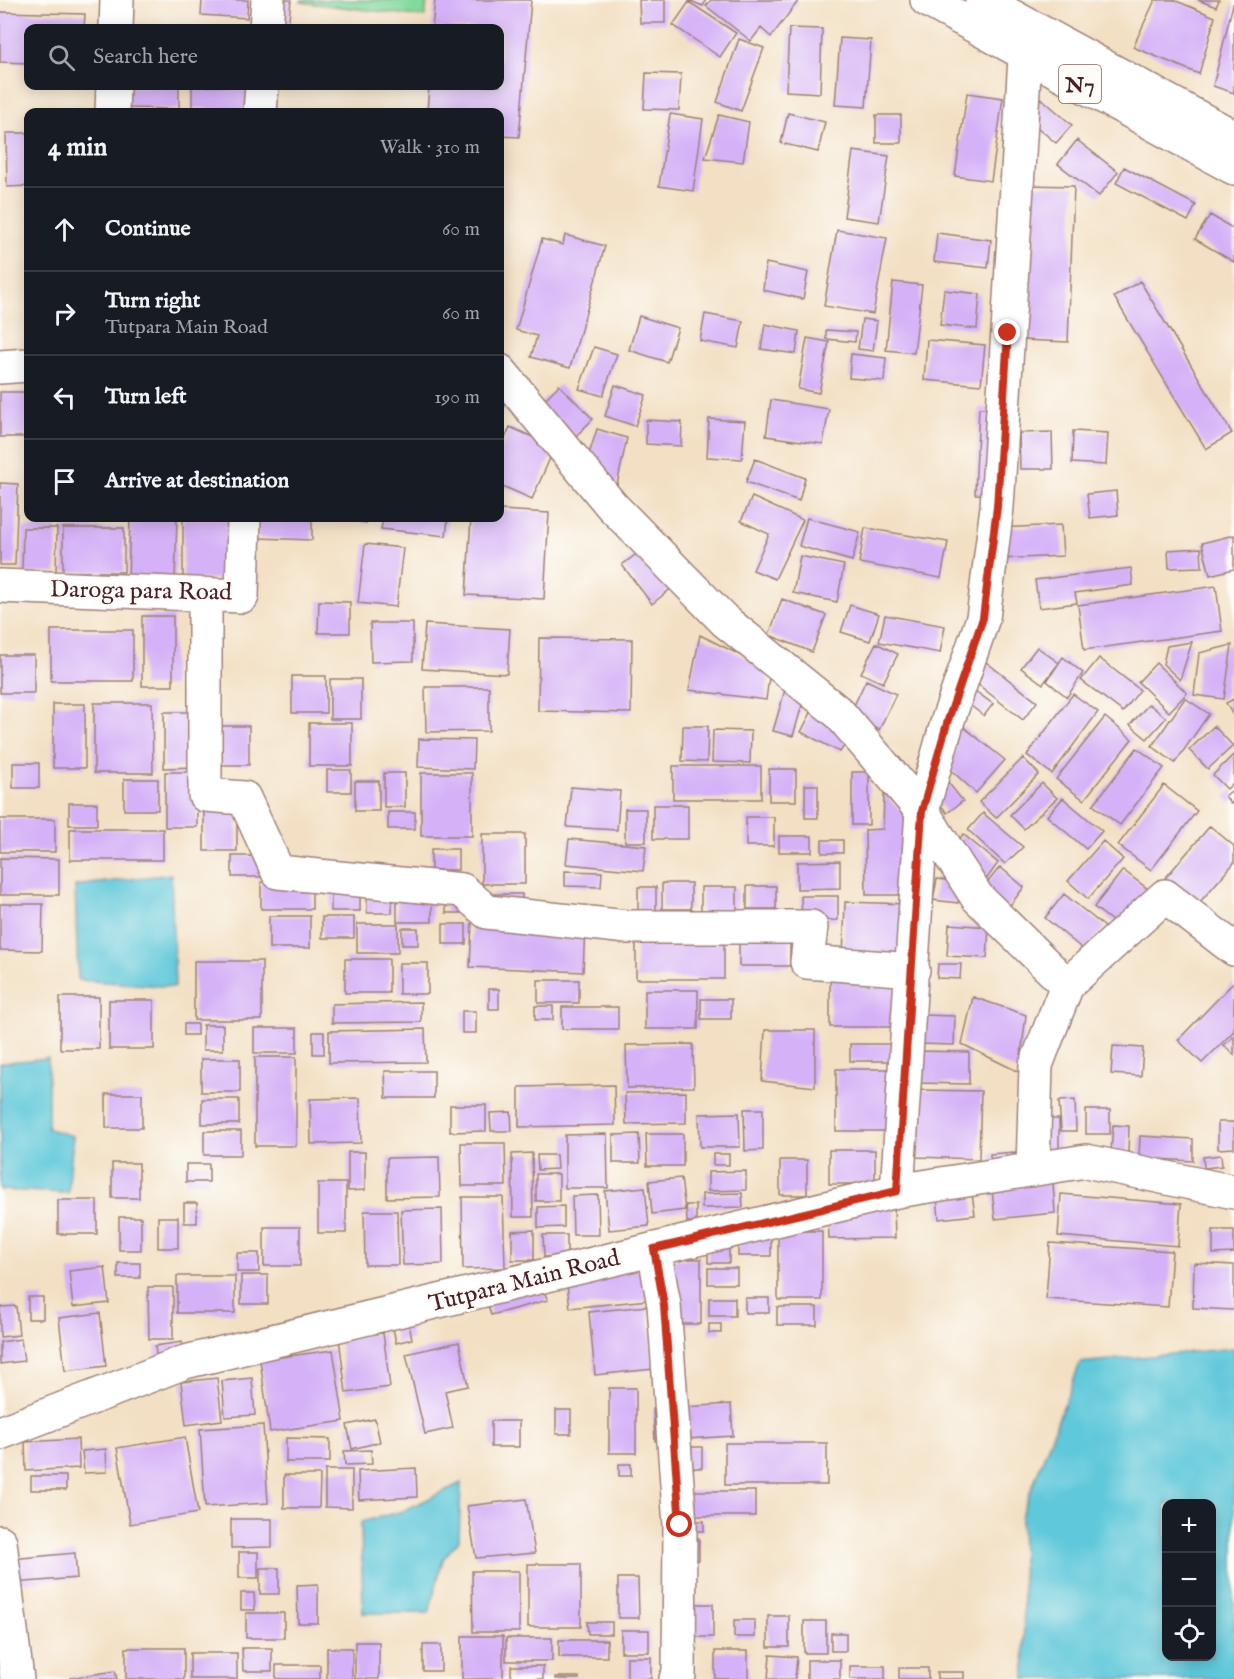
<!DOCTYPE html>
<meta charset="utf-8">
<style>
body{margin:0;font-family:"IM FELL English",serif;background:#242831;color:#f1f3f6}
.controls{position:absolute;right:18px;bottom:18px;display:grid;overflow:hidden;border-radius:12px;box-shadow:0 3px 15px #0003}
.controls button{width:54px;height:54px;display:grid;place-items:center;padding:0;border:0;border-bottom:2px solid #363941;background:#171b24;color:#f1f3f6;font:30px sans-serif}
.stop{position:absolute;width:18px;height:18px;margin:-14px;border:4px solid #c8321e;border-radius:50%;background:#fff}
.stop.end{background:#c8321e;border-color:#fff;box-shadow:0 2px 6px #0008}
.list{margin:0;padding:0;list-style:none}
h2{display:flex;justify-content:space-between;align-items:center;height:78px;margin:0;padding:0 24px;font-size:26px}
h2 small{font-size:20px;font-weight:400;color:#9ea1a6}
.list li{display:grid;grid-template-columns:39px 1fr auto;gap:18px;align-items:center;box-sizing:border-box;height:84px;padding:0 24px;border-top:2px solid #363941}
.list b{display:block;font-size:22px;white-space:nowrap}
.list p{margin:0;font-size:20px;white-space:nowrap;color:#9ea1a6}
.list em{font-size:20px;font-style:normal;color:#9ea1a6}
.icon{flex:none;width:33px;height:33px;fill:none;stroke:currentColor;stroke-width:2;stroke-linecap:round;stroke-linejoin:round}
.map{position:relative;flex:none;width:1234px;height:1679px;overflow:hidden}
.search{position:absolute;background:#171b24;box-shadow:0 3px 15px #0003;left:24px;top:24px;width:480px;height:66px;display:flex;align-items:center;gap:15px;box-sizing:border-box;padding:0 21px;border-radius:12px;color:#9ea1a6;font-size:22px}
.panel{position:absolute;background:#171b24;box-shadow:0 3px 15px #0003;left:24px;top:108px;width:480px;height:414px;border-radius:12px}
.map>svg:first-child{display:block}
.green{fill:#82da9e;stroke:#667c64;stroke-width:1.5}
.water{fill:#5fc8da;stroke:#547482;stroke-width:1.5;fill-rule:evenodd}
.building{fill:#d5b1f7}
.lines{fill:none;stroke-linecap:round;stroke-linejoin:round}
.minor-casing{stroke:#9e8078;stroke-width:36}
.highway-casing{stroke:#9e8078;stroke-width:36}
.minor{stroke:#fff;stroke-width:33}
.highway{stroke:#fff;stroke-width:33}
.route{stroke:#c8321e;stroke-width:8}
.labels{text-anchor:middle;stroke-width:6;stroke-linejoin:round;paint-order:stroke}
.shield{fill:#fdfcf7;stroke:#806168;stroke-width:1.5}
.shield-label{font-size:22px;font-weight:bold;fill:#4a1f2b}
.street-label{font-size:24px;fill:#4a1f2b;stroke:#fdfcf7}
</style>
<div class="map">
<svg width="1234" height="1679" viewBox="0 0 1234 1679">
<rect width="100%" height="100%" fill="#fdfcf7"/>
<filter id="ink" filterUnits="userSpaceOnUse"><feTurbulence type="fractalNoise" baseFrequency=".0167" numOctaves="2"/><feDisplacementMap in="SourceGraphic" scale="12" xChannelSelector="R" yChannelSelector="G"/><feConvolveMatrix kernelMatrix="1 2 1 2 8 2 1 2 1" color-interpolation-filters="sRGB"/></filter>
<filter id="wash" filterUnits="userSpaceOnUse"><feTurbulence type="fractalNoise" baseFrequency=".008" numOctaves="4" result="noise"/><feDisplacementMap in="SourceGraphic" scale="24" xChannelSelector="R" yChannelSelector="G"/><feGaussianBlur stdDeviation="1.35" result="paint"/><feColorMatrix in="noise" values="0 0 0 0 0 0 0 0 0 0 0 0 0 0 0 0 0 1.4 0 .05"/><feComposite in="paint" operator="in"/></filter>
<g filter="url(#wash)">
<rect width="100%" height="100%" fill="#f3e0c4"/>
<path class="green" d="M301,0H427L425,17L301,2Z"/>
<path class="water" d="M171,874L175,987L78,980L75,886Z
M48,1058V1129L73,1136L68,1193L0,1190V1063Z
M1234,1348V1679H1025L1021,1516L1080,1363ZM1166,1504H1212V1656H1166Z
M461,1483L459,1540L443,1559L429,1613H363L361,1522L403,1511Z"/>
<g id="blocks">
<path class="building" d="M202,0H248L247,18L201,15Z
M282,0H291L288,28H279Z
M435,0H531L519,137L500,136V112H427L429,86H500V28H432Z
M639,0H665V23H640Z
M688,0H706L703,6Z
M711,0H799L771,37L761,28L751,41L706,6Z
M1155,0H1174L1215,17L1199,74L1133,47Z
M1198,0H1219L1216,7Z
M689,2L736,33L720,57L673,25Z
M1233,4H1234V93L1213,86Z
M0,12L85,14L84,28H28V63L0,62Z
M789,28L822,29L820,93L786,91Z
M840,38L871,40L866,107L835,105Z
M739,39L764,48L741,111L717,102Z
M646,73L681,74L679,110L644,109Z
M128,86H179V109L128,108Z
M192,86H249L248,110L192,108Z
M967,93L1003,98L991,181L955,176Z
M1041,98L1072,125L1056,143L1025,117Z
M788,113L825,122L818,152L781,143Z
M670,114L703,119L693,191L659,186Z
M719,115L749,122L743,162L705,158Z
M876,115H901V143H876Z
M6,133H28V186L7,187Z
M1077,140L1118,172L1099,196L1058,164Z
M853,151L889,156L879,222L844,217Z
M1124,167L1196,205L1188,221L1116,183Z
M1026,185L1074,186L1068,342L1021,340Z
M1210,215L1234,229V262L1195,239Z
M837,230L887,238L873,314L824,306Z
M937,233L991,240L988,268L934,262Z
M565,235L605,246L570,368L531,357L537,336L516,330L542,239L563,245Z
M766,263L808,272L803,299L763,290Z
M1140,281L1232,433L1206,449L1114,297Z
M893,282L922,285L914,353L886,350Z
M944,290L980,294L977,329L940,325Z
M705,314L743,321L738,348L700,341Z
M639,316L678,328L667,362L629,350Z
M862,319L877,321L873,351L858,349Z
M765,324L799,331L796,354L761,349Z
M826,330L856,332L855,342L826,339Z
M807,338L829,342L819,393L798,389Z
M927,340L985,345L981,385L924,380Z
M594,347L617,354L603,396L579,389Z
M851,354L886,358L884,381L849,378Z
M559,385L593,419L572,440L538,406Z
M615,385L646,395L635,426L605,416Z
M500,391L509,395L500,417Z
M0,392H28V437H0Z
M771,400L829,409L823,444L766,436Z
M979,408H994L991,495L975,494Z
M709,419L745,421L742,459L707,457Z
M646,420L682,422L681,446L646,444Z
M510,427L555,447L532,499L500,485V450Z
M597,429L627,438L615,494L586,464Z
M1073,431L1108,433L1106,465L1072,463Z
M1052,432L1053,469H1020L1019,433Z
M755,459L805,478L799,501L746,482Z
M0,483L18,484L15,565H0Z
M1116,491L1118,515L1090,518L1087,494Z
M752,497L803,520L775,579L753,570L769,534L741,521Z
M500,510L549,513L544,599L466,595L471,518H500Z
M130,518H177L175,581L128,580Z
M183,518H227V579H183Z
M258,518H312V540L258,538Z
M347,518H368L366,523Z
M383,518H448L446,536L381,529Z
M807,518L860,532L852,561L799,546Z
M1061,525L1063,556L999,559L997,528Z
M23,528H57L56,573H22Z
M63,528H124V572H63Z
M865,528L948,542L941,578L859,563Z
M1234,535V569L1210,575L1202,543Z
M365,544L403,548L396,607L358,603Z
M1201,548L1202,567L1169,568L1168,550Z
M643,549L673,587L652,604L622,565Z
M800,556L844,565L837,602L793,593Z
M1131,568L1133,585L1075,593L1077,603L1039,608L1035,580Z
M1216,586L1222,631L1084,650L1078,605Z
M782,599L826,615L812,652L769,635Z
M319,601L350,602V633H318Z
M850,605L879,614L870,641L841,632Z
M885,615L945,626L940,653L879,642Z
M142,616H173V686H142Z
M370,623H413V661L371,662Z
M425,624L510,629L507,674L422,669Z
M51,630H133V681H51Z
M700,635L770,670L766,700L689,690Z
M539,638L632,639L631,713L538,711Z
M1192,642L1180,680L1163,664L1167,646Z
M876,643L898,654L883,683L861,673Z
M1232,645L1224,699L1194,695L1199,653Z
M1037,647L1059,663L1043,684L1021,668Z
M0,655H34V693H0Z
M1063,657L1083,673L1067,697L1047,681Z
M981,658L1037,702L1023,720L966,675Z
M1099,658L1140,690L1123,712L1081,680Z
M1156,663L1187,693L1169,712L1138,682Z
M292,676H326V713H292Z
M330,679H361V719H330Z
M866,680L896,694L879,730L849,716Z
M425,687H489V731L426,732Z
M971,688L993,704L984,716L962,699Z
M785,690L805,695L793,736L773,731Z
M1073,694L1098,712L1052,774L1027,755Z
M1185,698L1209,714L1175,763L1152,746Z
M1234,699V717L1226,703Z
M94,703H152L153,773H94Z
M53,704H85V768H53Z
M1149,704L1166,718L1147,739L1130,725Z
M814,707L850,737L840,752L801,732Z
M164,712H198V767L164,768Z
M1105,717L1132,739L1084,800L1056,779Z
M956,721L1005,760L976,793L939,759Z
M309,723H352V766H309Z
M215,726H249V765H215Z
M683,726H708L707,762L682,761Z
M1214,726L1233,746L1208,769L1189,750Z
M713,730L751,731L750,763L712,762Z
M419,739L474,740L473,769L418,767Z
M1137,748L1164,768L1120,825L1093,805Z
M1234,754V782L1227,789L1213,775Z
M1023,758L1039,774L996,818L979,802Z
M13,763H39V788H13Z
M673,766H761V799H673Z
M769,769H796V801H769Z
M327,770H351V792H327Z
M165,772H197V827H165Z
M852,772H869V825H852Z
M384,773H405V807H384Z
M421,773H472V836H421Z
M124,779H158V810H124Z
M355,781H379V811H355Z
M947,781L963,801L947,813L931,793Z
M1042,783L1057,798L1024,829L1010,815Z
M805,785H818V818H805Z
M1164,785L1197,811L1151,870L1118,845Z
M571,787L620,791L617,830L567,827Z
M1234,789V801L1231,804L1225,796Z
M884,794L918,828V895H866L865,830L883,829Z
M1063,798L1102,831L1086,849L1047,816Z
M69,803H97V825H69Z
M204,805H237V851H204Z
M653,805H688V839H653Z
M625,809H646V842H625Z
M388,812H415V829H388Z
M983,813L1023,847L1005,864L968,830Z
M746,817H774V846H746Z
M0,819H55V852H0Z
M1210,826L1234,846V863L1193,910L1161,883Z
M70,829H163V860H70Z
M482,834H525V884H482Z
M963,834L998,863L983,884L952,851Z
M779,836H812V852H779Z
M569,839L646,846L643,871L566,864Z
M822,840H843V853H822Z
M1103,841L1123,859L1088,899L1068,881Z
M431,849H458V870H431Z
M232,856H262V877H232Z
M0,858L59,859V895H0Z
M840,861V888L797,889V862Z
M1000,867L1024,887L1002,916L978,894Z
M1123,870L1149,890L1120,927L1094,907Z
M565,871L602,872L601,887L565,886Z
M937,879L961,882L958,903L933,900Z
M261,882H312V909H261Z
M662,883H691V909H662Z
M747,886H776V909H747Z
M331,887H360V911H331Z
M638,887H656V920H638Z
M701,887H737V920H701Z
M397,894H432V922H397Z
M488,894H522V909Z
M1064,894L1105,927L1085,951L1045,918Z
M367,895H392V913H367Z
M801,896H838V920L802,921Z
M446,899L469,913H446Z
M845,902L908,904L906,960L843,958Z
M0,904H43L42,951L0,950Z
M269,916H310V948H269Z
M322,917H354V938H322Z
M472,921L585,926L583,972L470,967Z
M357,924H398V953H357Z
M443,924H466V944H443Z
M949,924L989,927L987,958L947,956Z
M402,928H418V945H402Z
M739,933H790V966H739Z
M636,939H724V979H636Z
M345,959H389V993H345Z
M194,961H262V1020H194Z
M399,963H428V994H399Z
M938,964H961L960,979L937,978Z
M830,976H895V1027H830Z
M538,980H579V1003H538Z
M1234,982V1031L1202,1063L1178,1040Z
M489,989H499V1009H489Z
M645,990H698V1029H645Z
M60,997H99V1049H60Z
M973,997L1026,1015L1019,1072L962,1044Z
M701,999H731V1019H701Z
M109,1000H154V1049H109Z
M421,1002V1022L332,1023V1004Z
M535,1006H553V1020H535Z
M562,1007H618V1029H562Z
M462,1011H476V1033H462Z
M922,1015L955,1016L954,1045L921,1044Z
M184,1024H197V1035H184Z
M203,1025H223V1050H203Z
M254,1028H297V1053H254Z
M425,1029L426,1062L329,1063V1031Z
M765,1030H815V1087L762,1081Z
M313,1032H324V1054H313Z
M1234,1036V1055L1224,1045Z
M693,1044L694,1087L627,1088L626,1045Z
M850,1044H892V1061H850Z
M1113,1046L1143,1048L1141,1076L1111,1074Z
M916,1051L969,1052V1084L915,1083Z
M255,1057H296V1146H255Z
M201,1059H240V1092H201Z
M836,1069H889V1131H836Z
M385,1071H434V1098H386Z
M614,1085L615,1125L519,1127V1087Z
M916,1090L981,1091L979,1159L915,1157Z
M686,1092V1123L626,1124L625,1093Z
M106,1094H142V1128H106Z
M360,1098L361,1143L311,1144L310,1099Z
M202,1099H239V1124H202Z
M1075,1100L1076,1131H1061L1059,1101Z
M450,1105H486V1131L450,1132Z
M744,1109H763V1150L745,1151Z
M1086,1110H1110V1134H1086Z
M511,1112L512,1131H491L490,1113Z
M739,1113L740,1147H700L699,1114Z
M1037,1119H1059V1152H1037Z
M1218,1122H1234V1148L1218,1149Z
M1113,1125L1129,1126L1128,1152H1111Z
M204,1131H241V1155H204Z
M607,1134L608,1188H565V1135Z
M639,1134L640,1163H613V1135Z
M646,1134H683V1166H647Z
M1140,1136L1193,1139V1161L1139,1158Z
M461,1143H505L506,1186H462Z
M829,1150H875V1184H829Z
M348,1152H365V1190L348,1191Z
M1015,1152L1016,1167L991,1168L990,1154Z
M532,1153L533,1217H513L512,1154Z
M713,1154H729V1165H713Z
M537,1155H556L557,1169L538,1170Z
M1221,1155L1222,1166L1204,1168L1203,1157Z
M439,1157L440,1197L387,1198V1158Z
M780,1160H807V1195H780Z
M112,1163H139V1198H112Z
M186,1164H209V1182H186Z
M746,1171V1190L708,1191V1172Z
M536,1174H559V1201H536Z
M681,1178L685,1210L652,1214L649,1181Z
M318,1183H346V1233H318Z
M1053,1183L1055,1213L995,1219L992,1189Z
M645,1187L649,1226L609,1230L605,1191Z
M742,1193L743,1207L702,1208V1194Z
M972,1194L975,1215L939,1219L937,1197Z
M1061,1194L1181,1204L1178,1246L1058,1236Z
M598,1195L599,1235H573L572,1196Z
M462,1197H503L505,1268L463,1269Z
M58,1200H97V1234H58Z
M184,1203H197V1223H184Z
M686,1205H696V1222H687Z
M564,1206V1227L538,1228V1207Z
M894,1206L895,1238L829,1239L828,1214Z
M442,1209L443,1264L403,1265L401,1210Z
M364,1211H397L398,1265H365Z
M119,1217H141V1250H119Z
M158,1217H178V1248H158Z
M264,1227H300V1266H264Z
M534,1230V1260H512V1231Z
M1213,1230H1234V1253L1213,1254Z
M778,1231H822V1300H778Z
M543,1235H567V1257H544Z
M738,1238H771V1256H738Z
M708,1242H729V1263H708Z
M1050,1243L1172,1251L1168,1307L1046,1299Z
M237,1253H259V1272H237Z
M657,1259H701V1324H657Z
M118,1263H140V1278H118Z
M1194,1263L1234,1265V1310L1193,1308Z
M105,1267L109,1303L73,1307L69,1271Z
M708,1268H737V1284H708Z
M645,1269L648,1300L570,1308L566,1277Z
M533,1270L548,1300L491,1315L480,1278Z
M241,1275H268V1304H241Z
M177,1276H235V1313H177Z
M148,1287H173V1339H149Z
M28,1297H43V1319H28Z
M709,1298H735V1316H709Z
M745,1298H769V1313H745Z
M16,1306L19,1335L0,1337V1307Z
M647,1306L654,1369L595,1375L589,1312Z
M777,1307H817V1325H777Z
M100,1313L106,1366L65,1371L59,1318Z
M408,1319L412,1339L396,1343L392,1323Z
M709,1324H721V1333H709Z
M383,1333L390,1387L346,1393L339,1338Z
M21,1339L24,1361L0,1364V1342Z
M182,1342L185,1357L157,1361L155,1346Z
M459,1342L468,1386L445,1391L453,1428L425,1434L406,1354Z
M333,1350L344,1421L270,1432L260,1360Z
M217,1378L222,1420L186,1425L181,1382Z
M252,1378L255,1415L225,1417L222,1381Z
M609,1388H636V1453H609Z
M731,1404L733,1436L655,1441L653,1409Z
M556,1410H571V1434H556Z
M375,1419L380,1442L352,1449L347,1425Z
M491,1421H519V1447H491Z
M263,1425L268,1503L205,1507L200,1429Z
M185,1437L198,1513L130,1524L117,1448Z
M286,1438L330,1439V1462H286Z
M78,1439L79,1468L26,1471L25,1442Z
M725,1443H827V1485H725Z
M661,1447H702V1468H661Z
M106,1449L107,1472L84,1473L82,1451Z
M371,1450L372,1464L345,1465L344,1451Z
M619,1464H631V1476H619Z
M416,1468L417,1497L359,1500L358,1471Z
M325,1470H352V1508L325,1507Z
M284,1475H320L319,1508H284Z
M31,1476H66V1490H31Z
M687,1491H755V1516H687Z
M526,1499L535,1553L476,1558L467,1506Z
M231,1519H272V1547L231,1548Z
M690,1521H704V1531H690Z
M686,1538H699V1560H686Z
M239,1552H258V1578H239Z
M75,1553L77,1578L13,1583L11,1559Z
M528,1564H581V1627H528Z
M260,1568H279V1594H260Z
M472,1571H519V1632H473Z
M618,1578H638L639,1618H618Z
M318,1584V1623H298L297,1585Z
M241,1593H254L255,1610H241Z
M686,1604H713V1637H686Z
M246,1613H284V1638H246Z
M768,1616H789V1647H768Z
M734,1620H755V1637H734Z
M804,1621H826V1653H804Z
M587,1622H612V1634H588Z
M621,1630H649V1652H621Z
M831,1633H846V1651H831Z
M462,1636H503V1679H462Z
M506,1638H552V1661H506Z
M559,1640H607V1657H559Z
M355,1642H379V1679H355Z
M423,1645H441V1671H423Z
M126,1648H184V1679H126Z
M242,1648H272V1671H243Z
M327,1648H352V1679H327Z
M715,1651H748V1679H715Z
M190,1653H237V1679H190Z
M770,1655L797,1657L795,1679H768Z
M627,1657H651V1679H627Z
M807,1660H840V1679H807Z
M276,1665H320V1679H276Z
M511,1666H543V1679H511Z
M850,1666H885V1679H850Z
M899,1668H928V1679H899Z
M115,1671L117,1679H70V1678Z
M937,1672H964V1679H937Z
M555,1677H579V1679H555Z"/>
</g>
</g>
<g filter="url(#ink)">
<use href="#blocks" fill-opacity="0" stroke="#9e8078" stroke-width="1.5"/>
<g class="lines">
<g class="minor-casing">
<path id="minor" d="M116,28L117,0
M266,28L268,0
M112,112L113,86
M260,112L262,86
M0,367L28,365
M500,371L612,506L725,621L839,713L922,811L977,897L1067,985L1036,1065L1033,1169
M0,586L242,596L244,518
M205,595V795L244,798L278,872L462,890L487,912L627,927H811L807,962L913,970
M1067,985L1165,896L1234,949
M897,1191L922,811L948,720L983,618L997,507L1027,26
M654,1249L664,1305L680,1525L679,1675L676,1679
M0,1433L185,1362L897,1191L1086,1161L1234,1192
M0,1542L17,1679"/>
</g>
<g class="highway-casing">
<path id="highway" d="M927,0L1234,168
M982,0L1234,137"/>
</g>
<use href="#minor" class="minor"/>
<use href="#highway" class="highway"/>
</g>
</g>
<g class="lines" filter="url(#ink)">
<path class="route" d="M680,1525L664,1305L654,1249L897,1191L922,811L948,720L983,618L997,507L1008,333"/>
</g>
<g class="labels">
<rect class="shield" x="1059" y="65" width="42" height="38" rx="4.5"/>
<g class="shield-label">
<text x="1080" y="92">N7</text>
</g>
<g class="street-label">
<text transform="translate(141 590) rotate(1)" y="8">Daroga para Road</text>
<text transform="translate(524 1280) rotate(-14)" y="8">Tutpara Main Road</text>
</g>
</g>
</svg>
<div class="controls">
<button>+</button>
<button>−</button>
<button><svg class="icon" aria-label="locate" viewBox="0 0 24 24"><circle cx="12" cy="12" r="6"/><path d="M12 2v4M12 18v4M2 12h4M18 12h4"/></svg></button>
</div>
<div class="stop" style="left:680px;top:1525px"></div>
<div class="stop end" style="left:1008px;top:333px"></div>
<div class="search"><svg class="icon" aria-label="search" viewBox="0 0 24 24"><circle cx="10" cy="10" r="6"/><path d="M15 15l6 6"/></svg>Search here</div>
<section class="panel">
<h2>4 min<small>Walk · 310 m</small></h2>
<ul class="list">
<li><svg class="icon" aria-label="ahead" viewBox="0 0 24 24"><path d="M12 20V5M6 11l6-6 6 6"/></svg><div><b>Continue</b></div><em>60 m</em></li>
<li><svg class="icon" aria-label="right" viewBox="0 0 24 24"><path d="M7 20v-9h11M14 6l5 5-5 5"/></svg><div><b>Turn right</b><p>Tutpara Main Road</p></div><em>60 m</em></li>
<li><svg class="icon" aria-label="left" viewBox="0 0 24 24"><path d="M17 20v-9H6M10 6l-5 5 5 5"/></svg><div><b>Turn left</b></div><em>190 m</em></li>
<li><svg class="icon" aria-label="arrive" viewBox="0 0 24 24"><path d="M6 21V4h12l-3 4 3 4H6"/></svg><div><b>Arrive at destination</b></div></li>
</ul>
</section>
</div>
